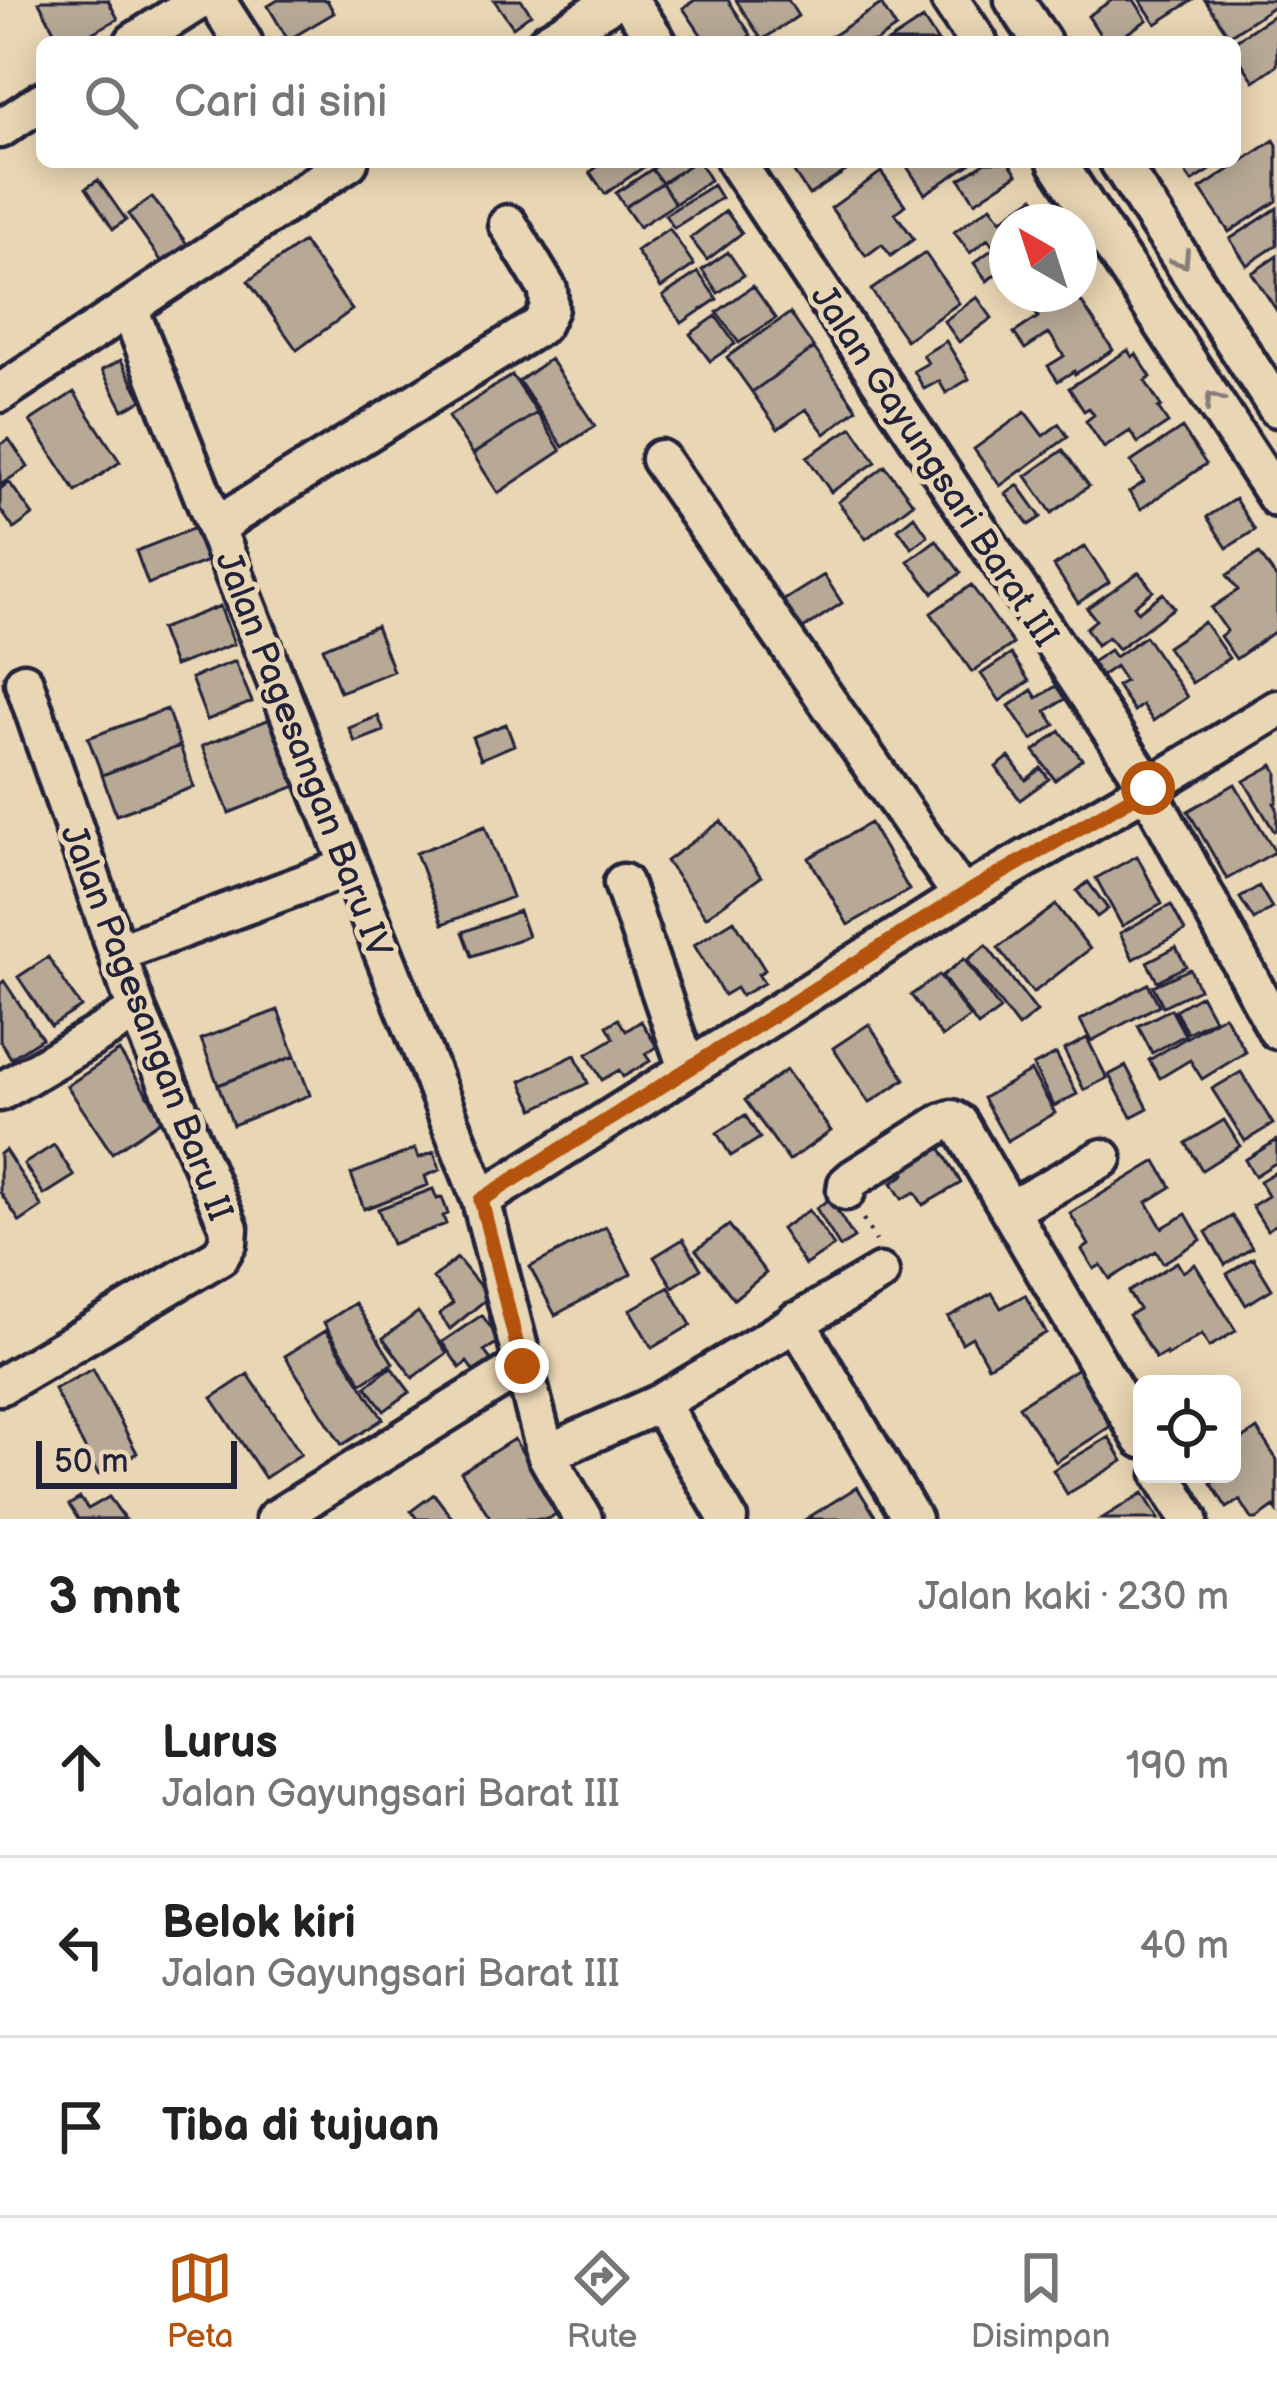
<!DOCTYPE html>
<html lang="id">
<meta charset="utf-8">
<style>
body{margin:0;font-family:"Balsamiq Sans",sans-serif;background:#f6f6f6;color:#222}
.controls{position:absolute;right:36px;bottom:36px;display:grid;overflow:hidden;border-radius:18px;box-shadow:0 6px 30px #0003}
.controls button{width:108px;height:108px;display:grid;place-items:center;padding:0;border:0;border-bottom:3px solid #e0e0e0;background:#fff;color:#222;font:60px sans-serif}
.compass{position:absolute;left:989px;top:204px;width:108px;height:108px;border-radius:50%;background:#fff;box-shadow:0 6px 30px #0003;rotate:321deg}
.scale{position:absolute;left:36px;bottom:30px;width:201px;box-sizing:border-box;padding-left:12px;border:6px solid #22223b;border-top:0;font-size:33px;line-height:42px;white-space:nowrap;color:#22223b;-webkit-text-stroke:9px #e9d6b4;paint-order:stroke}
.stop{position:absolute;width:36px;height:36px;margin:-27px;border:9px solid #b45309;border-radius:50%;background:#fff}
.stop.end{background:#b45309;border-color:#fff;box-shadow:0 3px 12px #0008}
.list{margin:0;padding:0;list-style:none}
h2{display:flex;justify-content:space-between;align-items:center;height:156px;margin:0;padding:0 48px;font-size:51px}
h2 small{font-size:39px;font-weight:400;color:#767676}
.list li{display:grid;grid-template-columns:78px 1fr auto;gap:36px;align-items:center;box-sizing:border-box;height:180px;padding:0 48px;border-top:3px solid #e0e0e0}
.list b{display:block;font-size:45px;white-space:nowrap}
.list p{margin:0;font-size:39px;white-space:nowrap;color:#767676}
.list em{font-size:39px;font-style:normal;color:#767676}
.icon{flex:none;width:66px;height:66px;fill:none;stroke:currentColor;stroke-width:2;stroke-linecap:round;stroke-linejoin:round}
.map{position:relative;flex:none;width:1277px;height:1519px;overflow:hidden}
.search{position:absolute;background:#fff;box-shadow:0 6px 30px #0003;left:36px;right:36px;top:36px;height:132px;display:flex;align-items:center;gap:30px;box-sizing:border-box;padding:0 42px;border-radius:18px;color:#767676;font-size:45px}
.sheet{height:696px;background:#fff}
nav{display:flex;justify-content:space-around;align-items:center;box-sizing:border-box;height:168px;border-top:3px solid #e0e0e0;background:#fff;font-size:33px;color:#767676}
nav a{display:grid;justify-items:center;gap:6px}
nav .on{color:#b45309}
.map>svg:first-child{display:block}
.building{fill:#b7a996;stroke:#22223b;stroke-width:3}
.lines{fill:none;stroke-linecap:round;stroke-linejoin:round}
.minor-casing{stroke:#22223b;stroke-width:45}
.path{stroke:#22223b;stroke-width:4.5;stroke-dasharray:3 9;stroke-linecap:butt}
.minor{stroke:#e9d6b4;stroke-width:36}
.oneway{stroke:#867c78}
.route{stroke:#b45309;stroke-width:15}
.labels{text-anchor:middle;stroke-width:10;stroke-linejoin:round;paint-order:stroke}
.street-label{font-size:36px;fill:#22223b;stroke:#e9d6b4}
</style>
<div class="map">
<svg width="1277" height="1519" viewBox="0 0 1277 1519">
<rect width="100%" height="100%" fill="#e9d6b4"/>
<filter id="ink" filterUnits="userSpaceOnUse"><feTurbulence type="fractalNoise" baseFrequency=".00833" numOctaves="2"/><feDisplacementMap in="SourceGraphic" scale="24" xChannelSelector="R" yChannelSelector="G"/><feConvolveMatrix kernelMatrix="1 2 1 2 8 2 1 2 1" color-interpolation-filters="sRGB"/></filter>
<g filter="url(#ink)">
<path class="building" d="M42,0H108L118,19L75,42H60L39,2Z
M278,0H327L334,13L288,40L268,6Z
M494,0H521L531,14L513,27Z
M695,0H728L751,35L740,42H706L683,8Z
M736,0H788L798,16L762,40Z
M1112,0H1134L1147,20L1114,42H1105L1088,16Z
M1140,0H1193L1156,24Z
M1205,0H1277V4L1229,36Z
M881,4L896,28L875,42H823Z
M1277,13V65L1254,81L1235,53V42H1233Z
M923,19L938,42H888Z
M1274,140L1277,145V201L1229,232L1200,189Z
M604,162H651L605,194L590,172Z
M662,162H694L662,183L652,169Z
M694,162H699L710,180L675,204L662,183Z
M787,162H860L809,195Z
M904,162H973L925,194Z
M986,162H1009L1017,174L975,202L960,179Z
M1178,162H1223L1192,182Z
M652,169L662,183L625,207L616,193Z
M881,172L905,205L895,213L914,239L891,256L882,244L866,256L831,208Z
M98,180L126,220L113,229L86,188Z
M662,183L675,204L639,227L625,207Z
M713,185L721,198L674,228L665,215Z
M152,197L187,244L162,262L128,214Z
M1034,197L1051,222H1007V265L987,281L974,263L994,248L988,239L970,253L954,232L991,206L1001,220Z
M1277,208V245L1247,265L1230,239Z
M726,211L742,233L707,260L690,238Z
M669,228L694,265L661,288L636,251Z
M303,242L352,310L297,350L248,281Z
M728,252L744,275L718,293L702,270Z
M925,253L959,303L906,340L871,290Z
M1277,256V311L1252,273Z
M698,272L717,299L682,323L663,296Z
M753,286L776,318L739,343L717,312Z
M1030,294H1076L1113,350L1075,374L1074,371L1058,381L1048,366L1064,356L1049,333L1025,349L1014,333L1038,317L1025,297Z
M977,297L992,318L959,342L944,321Z
M790,313L814,348L752,392L727,357Z
M716,316L735,344L710,361L690,334Z
M946,341L969,379L946,393L939,381L924,389L914,371L928,363L923,355Z
M814,348L857,409L825,434L806,409L778,429L752,392Z
M1128,350L1132,357L1136,354L1151,377L1145,381L1161,406L1158,408L1168,423L1138,443L1130,431L1104,448L1086,421L1094,415L1089,408L1084,411L1069,388Z
M550,359L595,426L563,447L519,381Z
M121,360L142,400L123,410L102,370Z
M512,375L537,413L473,454L448,417Z
M74,392L120,462L76,492L30,421Z
M1025,412L1043,436L1059,424L1068,437L1000,486L974,449Z
M537,413L561,451L498,493L473,454Z
M852,427L876,462L831,492L807,457Z
M1182,428L1206,464L1141,509L1129,492L1144,482L1131,462Z
M9,439L28,467L0,485V445Z
M1063,450L1089,486L1052,513L1026,476Z
M885,466L913,503L866,539L838,502Z
M9,482L33,515L14,529L0,509V489Z
M1018,485L1041,517L1029,525L1006,494Z
M1235,499L1255,530L1227,548L1207,517Z
M914,516L928,536L912,548L898,529Z
M197,527L210,560L148,584L136,551Z
M936,540L961,573L933,593L908,561Z
M1085,546L1109,582L1078,603L1054,566Z
M1259,553L1277,579V630L1236,659L1220,636L1227,631L1211,608L1238,590L1227,575Z
M1139,572L1153,591L1134,606L1138,612L1163,593L1174,608L1118,649L1108,637L1097,645L1086,628L1096,620L1087,608Z
M824,575L842,603L800,631L781,602Z
M971,585L1013,644L972,672L931,613Z
M220,606L234,644L174,666L160,629Z
M1204,622L1229,658L1192,683L1167,647Z
M376,626L393,671L340,692L323,648Z
M1145,636L1187,697L1153,721L1142,705L1134,711L1117,686L1125,681L1115,666L1101,676L1092,662L1110,650L1115,657Z
M1011,654L1029,681L1000,701L981,674Z
M235,661L252,702L207,720L191,678Z
M1056,686L1065,699L1046,711L1055,725L1032,740L1009,706L1032,690L1037,698Z
M167,709L180,746L102,775L88,738Z
M378,716L384,731L355,742L349,728Z
M270,719L296,786L229,813L202,746Z
M506,724L514,745L481,759L472,737Z
M1060,731L1082,759L1055,780L1034,751Z
M180,746L194,787L116,815L102,775Z
M1009,757L1026,780L1041,768L1049,779L1020,800L996,767Z
M1273,765L1277,772V802L1274,803L1277,808V829L1274,831L1244,781Z
M1235,784L1275,852L1227,879L1188,811Z
M721,821L761,877L706,917L666,861Z
M870,823L909,890L848,925L809,858Z
M485,826L512,897L443,924L416,853Z
M1137,856L1162,904L1122,926L1096,878Z
M1088,882L1108,909L1097,917L1077,891Z
M1259,886L1272,908L1254,920L1240,898Z
M1056,905L1090,949L1033,993L998,948Z
M1171,905L1185,931L1133,959L1120,933Z
M519,911L528,936L472,956L463,932Z
M734,920L765,970L758,974L764,983L741,996L736,988L724,995L694,945Z
M986,945L1037,1012L1018,1027L967,960Z
M1176,947L1186,966L1157,981L1147,962Z
M48,957L81,1007L51,1026L18,977Z
M964,959L1000,1010L978,1026L942,976Z
M1190,969L1199,989L1163,1006L1153,986Z
M939,975L970,1017L942,1037L911,995Z
M4,981L42,1038L11,1058L0,1041V984Z
M1148,984L1159,1005L1091,1041L1080,1020Z
M1201,995L1214,1019L1187,1033L1175,1010Z
M1171,1009L1185,1035L1152,1053L1138,1026Z
M278,1010L295,1056L218,1085L201,1039Z
M1224,1015L1246,1052L1202,1079L1190,1060L1160,1078L1149,1060Z
M618,1019L626,1031L641,1021L657,1047L645,1054L650,1061L623,1077L619,1070L602,1080L587,1054L614,1038L607,1026Z
M869,1024L905,1079L869,1103L833,1048Z
M1087,1038L1107,1078L1084,1090L1064,1050Z
M119,1051L163,1119L112,1153L67,1086Z
M1056,1054L1077,1094L1054,1106L1033,1066Z
M575,1055L588,1083L534,1109L521,1081Z
M295,1056L310,1095L233,1125L218,1085Z
M1126,1066L1148,1108L1131,1117L1109,1075Z
M786,1070L831,1131L789,1161L745,1100Z
M1031,1071L1055,1113L1007,1141L983,1098Z
M1241,1072L1273,1124L1245,1141L1212,1089Z
M745,1115L760,1138L731,1156L717,1133Z
M1224,1120L1240,1146L1202,1170L1186,1143Z
M934,1137L961,1183L923,1205L915,1192L902,1199L892,1183L905,1174L896,1159Z
M1277,1140V1162L1255,1176L1245,1160Z
M54,1145L74,1176L44,1195L24,1164Z
M415,1149L419,1158L434,1152L440,1170L425,1176L428,1185L364,1209L351,1174Z
M5,1150L42,1207L20,1222L0,1192V1154Z
M1156,1161L1171,1187L1147,1202L1162,1228L1186,1214L1201,1240L1163,1263L1156,1251L1110,1279L1101,1265L1094,1269L1082,1250L1089,1245L1070,1213Z
M1277,1171V1224L1267,1230L1252,1206L1268,1196L1260,1181Z
M433,1189L437,1199L442,1197L448,1214L443,1216L446,1224L392,1244L378,1209Z
M830,1199L854,1238L840,1247L816,1208Z
M809,1210L834,1246L805,1265L781,1229Z
M1232,1216L1252,1248L1225,1265L1206,1232Z
M729,1225L766,1273L734,1299L696,1250Z
M606,1227L631,1274L555,1315L530,1267Z
M683,1239L701,1269L673,1287L654,1257Z
M457,1258L489,1297L450,1329L439,1314L453,1303L433,1278Z
M1253,1258L1272,1289L1246,1305L1227,1274Z
M1177,1262L1183,1272L1195,1264L1236,1331L1209,1347L1202,1334L1167,1356L1166,1353L1156,1359L1129,1315L1139,1309L1128,1292Z
M669,1287L691,1325L652,1348L630,1310Z
M992,1293L1001,1308L1025,1295L1046,1333L988,1366L972,1337L962,1343L948,1317Z
M355,1303L393,1363L362,1383L324,1323Z
M418,1312L447,1353L413,1378L383,1338Z
M482,1315L500,1341L484,1351L491,1360L474,1372L467,1362L460,1368L442,1342Z
M326,1330L383,1419L342,1445L285,1356Z
M1081,1366L1117,1422L1056,1462L1019,1406Z
M391,1367L410,1392L384,1411L366,1386Z
M93,1369L137,1453L98,1474L54,1389Z
M248,1374L301,1454L265,1478L212,1398Z
M1257,1429L1277,1460V1511L1274,1507L1257,1519H1252L1240,1500L1227,1508L1211,1483L1223,1474H1232V1461L1241,1455L1234,1445Z
M1109,1437L1123,1461L1067,1494L1053,1470Z
M514,1439L559,1512L548,1519H491L461,1472Z
M857,1487L877,1519H806Z
M1143,1493L1159,1519H1101Z
M434,1494L453,1519H417L411,1511Z
M109,1497L125,1519H78L69,1505L80,1498L88,1509Z"/>
<g class="lines">
<g class="minor-casing">
<path id="minor" d="M216,0L243,42
M629,0L657,42
M950,0L978,42
M1014,0L1042,42
M134,42L200,0
M547,42L616,0
M0,129L42,101
M736,162L1137,769L1277,1030
M1057,162L1277,498
M1119,162L1277,408
M129,308L481,1200
M0,393L349,162
M660,459L962,896
M216,529L237,513L541,325L549,308L548,290L508,224
M623,883L687,1068
M117,953L349,867
M0,1092L137,1011
M846,1191L847,1184L854,1178L943,1122L952,1119L959,1123L1142,1439
M1010,1210L1103,1158
M796,1321L912,1519
M0,1386L220,1256L228,1243L229,1228L137,1011L24,682
M660,1403L728,1519
M546,1454L660,1403L880,1273
M1162,1474L1189,1519
M275,1519L522,1366
M583,1519L546,1454L481,1200L962,896L1148,788L1277,709"/>
</g>
<path class="path" d="M863,1219L876,1241"/>
<use href="#minor" class="minor"/>
</g>
<defs><path id="oneway-chevron" d="M-2-3.5L2.5 0L-2 3.5" fill="none" stroke-width="1.6" stroke-linecap="round" stroke-linejoin="round" transform="scale(3)"/></defs>
<g class="oneway">
<use href="#oneway-chevron" transform="translate(1182 260) rotate(57)"/>
<use href="#oneway-chevron" transform="translate(1213 400) rotate(-123)"/>
</g>
</g>
<g class="lines" filter="url(#ink)">
<path class="route" d="M522,1366L481,1200L962,896L1148,788"/>
</g>
<g class="labels">
<g class="street-label">
<text transform="translate(936 465) rotate(57)" y="13">Jalan Gayungsari Barat III</text>
<text transform="translate(305 754) rotate(69)" y="13">Jalan Pagesangan Baru IV</text>
<text transform="translate(148 1022) rotate(69)" y="13">Jalan Pagesangan Baru II</text>
</g>
</g>
</svg>
<div class="controls">
<button><svg class="icon" aria-label="locate" viewBox="0 0 24 24"><circle cx="12" cy="12" r="6"/><path d="M12 2v4M12 18v4M2 12h4M18 12h4"/></svg></button>
</div>
<svg class="compass" viewBox="-18 -18 36 36"><path d="M0-13l5 13h-10z" fill="#e53935"/><path d="M0 13l5-13h-10z" fill="#767676"/></svg>
<div class="scale">50 m</div>
<div class="stop" style="left:1148px;top:788px"></div>
<div class="stop end" style="left:522px;top:1366px"></div>
<div class="search"><svg class="icon" aria-label="search" viewBox="0 0 24 24"><circle cx="10" cy="10" r="6"/><path d="M15 15l6 6"/></svg>Cari di sini</div>
</div>
<section class="sheet">
<h2>3 mnt<small>Jalan kaki · 230 m</small></h2>
<ul class="list">
<li><svg class="icon" aria-label="ahead" viewBox="0 0 24 24"><path d="M12 20V5M6 11l6-6 6 6"/></svg><div><b>Lurus</b><p>Jalan Gayungsari Barat III</p></div><em>190 m</em></li>
<li><svg class="icon" aria-label="left" viewBox="0 0 24 24"><path d="M17 20v-9H6M10 6l-5 5 5 5"/></svg><div><b>Belok kiri</b><p>Jalan Gayungsari Barat III</p></div><em>40 m</em></li>
<li><svg class="icon" aria-label="arrive" viewBox="0 0 24 24"><path d="M6 21V4h12l-3 4 3 4H6"/></svg><div><b>Tiba di tujuan</b></div></li>
</ul>
</section>
<nav>
<a class="on"><svg class="icon" aria-label="map" viewBox="0 0 24 24"><path d="M3 6l6-2 6 2 6-2v14l-6 2-6-2-6 2zM9 4v14M15 6v14"/></svg>Peta</a>
<a><svg class="icon" aria-label="directions" viewBox="0 0 24 24"><path d="M12 3l9 9-9 9-9-9zM9 14v-3h6M13 9l2 2-2 2"/></svg>Rute</a>
<a><svg class="icon" aria-label="saved" viewBox="0 0 24 24"><path d="M7 4h10v16l-5-4-5 4z"/></svg>Disimpan</a>
</nav>
